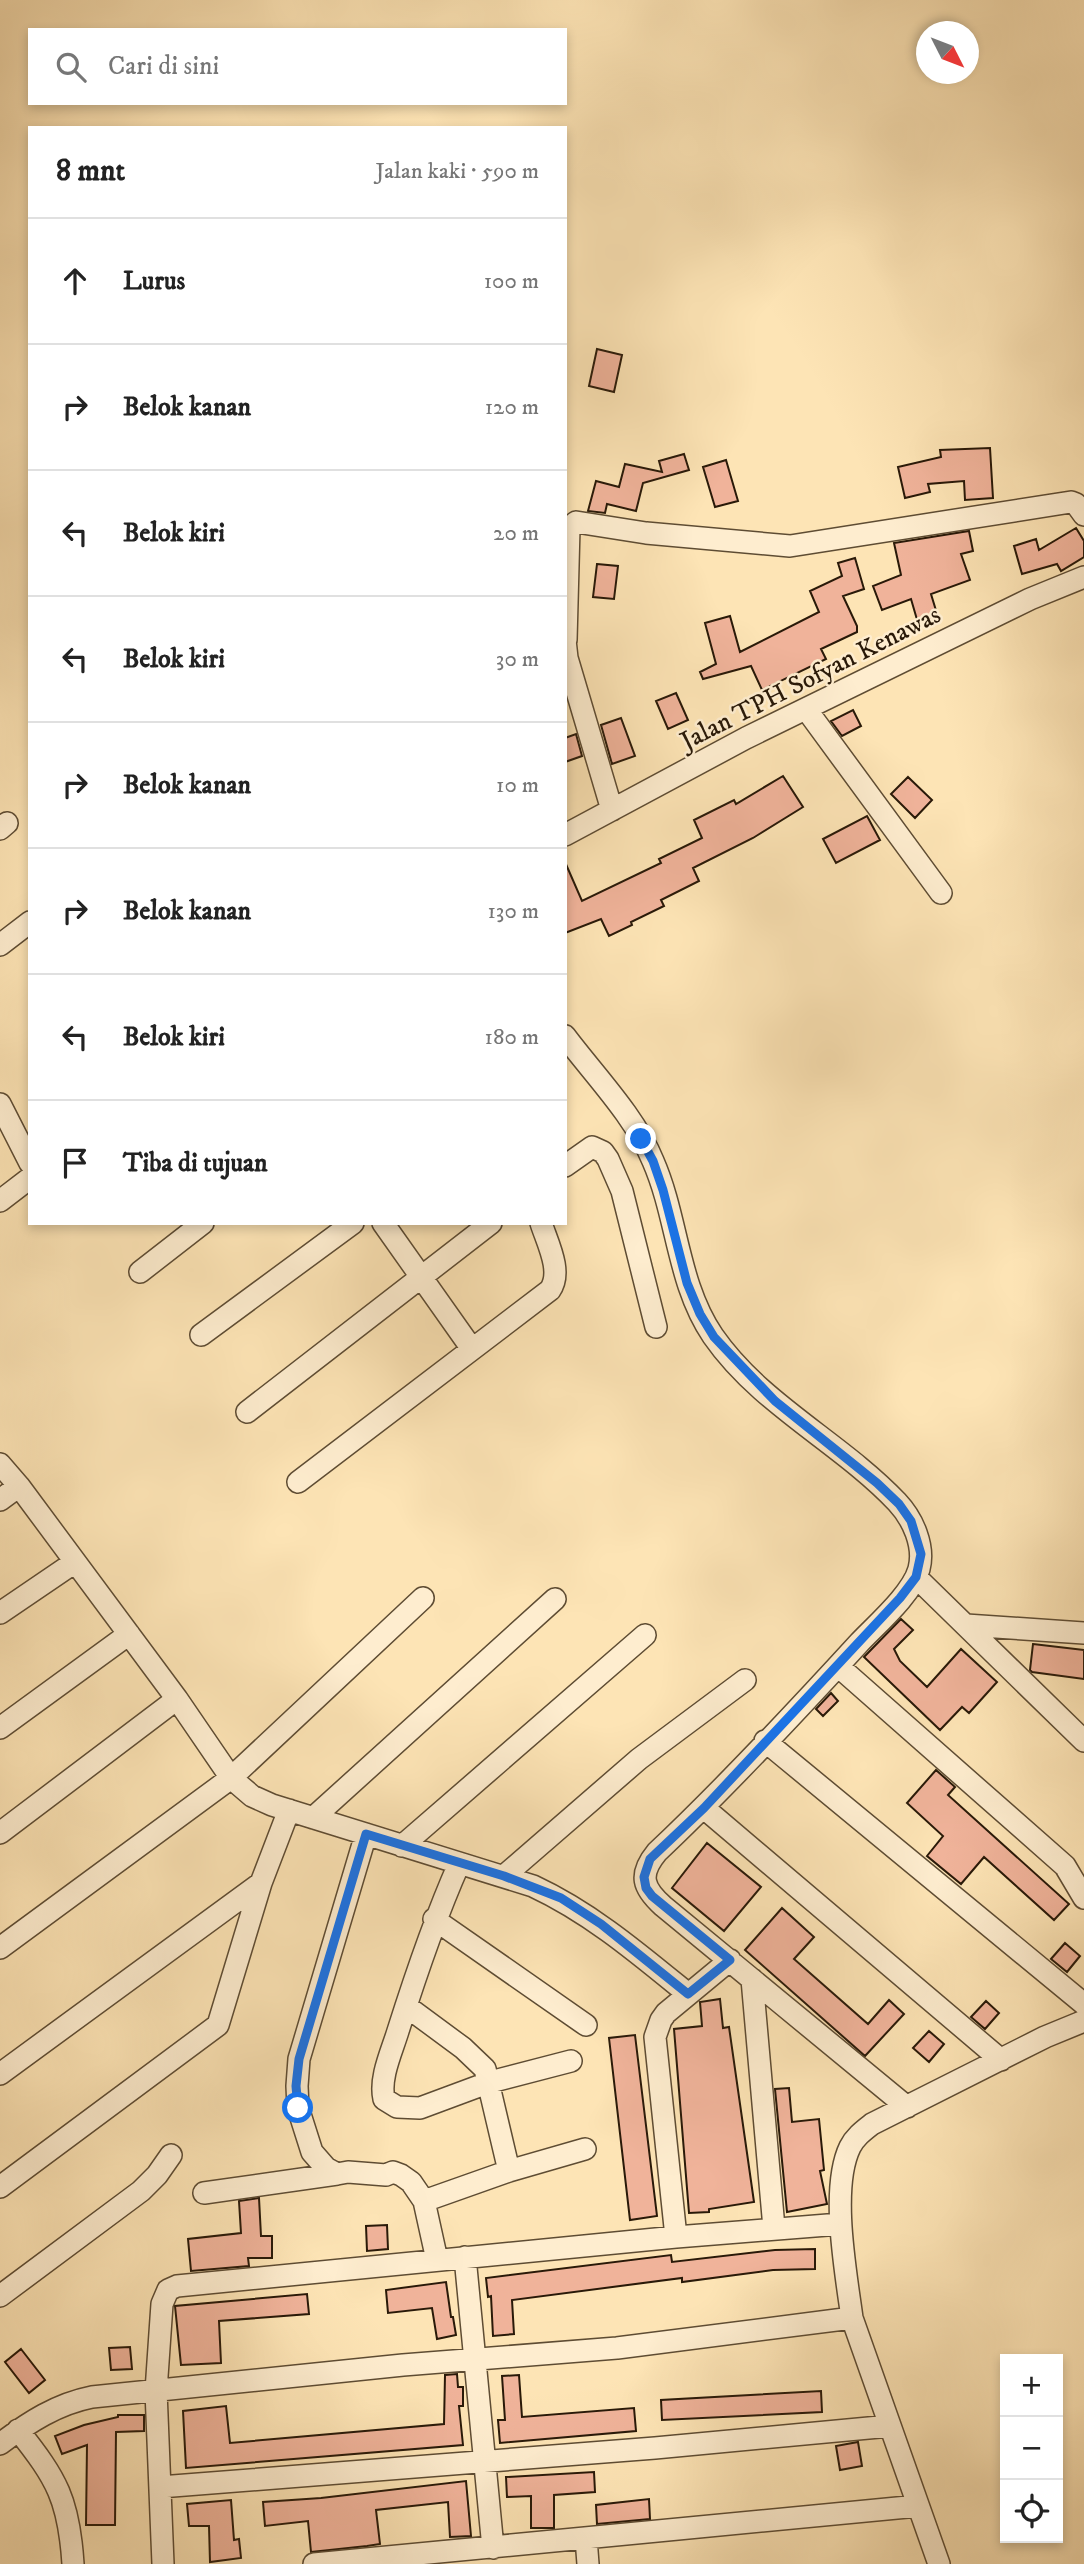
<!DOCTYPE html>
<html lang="id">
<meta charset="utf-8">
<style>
body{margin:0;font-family:"IM FELL DW Pica",serif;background:#f2f2f2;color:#222}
.controls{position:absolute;right:21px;bottom:21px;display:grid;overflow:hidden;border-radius:0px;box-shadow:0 4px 10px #0003}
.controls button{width:63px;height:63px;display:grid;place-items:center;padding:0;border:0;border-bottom:2px solid #e0e0e0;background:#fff;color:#222;font:35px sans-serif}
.compass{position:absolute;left:916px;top:21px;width:63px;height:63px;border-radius:50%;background:#fff;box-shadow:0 4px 10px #0003;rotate:132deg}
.stop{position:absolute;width:21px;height:21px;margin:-16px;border:5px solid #1a73e8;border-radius:50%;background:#fff}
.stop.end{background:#1a73e8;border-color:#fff;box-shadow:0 2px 7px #0008}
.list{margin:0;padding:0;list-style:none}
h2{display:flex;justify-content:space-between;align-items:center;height:91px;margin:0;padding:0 28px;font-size:30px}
h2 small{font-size:23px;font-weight:400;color:#767676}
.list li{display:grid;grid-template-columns:46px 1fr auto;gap:21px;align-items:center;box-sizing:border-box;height:126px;padding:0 28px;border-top:2px solid #e0e0e0}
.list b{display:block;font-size:26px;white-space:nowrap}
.list em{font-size:23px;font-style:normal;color:#767676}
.icon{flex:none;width:38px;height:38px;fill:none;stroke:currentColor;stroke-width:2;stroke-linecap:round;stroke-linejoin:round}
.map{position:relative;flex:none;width:1084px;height:2564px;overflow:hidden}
.search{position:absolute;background:#fff;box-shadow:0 4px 10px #0003;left:28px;top:28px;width:539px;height:77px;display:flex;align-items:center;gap:18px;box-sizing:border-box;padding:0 24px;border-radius:0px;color:#767676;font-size:26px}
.panel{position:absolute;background:#fff;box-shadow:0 4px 10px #0003;left:28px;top:126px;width:539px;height:1099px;border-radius:0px}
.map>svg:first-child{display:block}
.building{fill:#f0b39a;stroke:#291908;stroke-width:2}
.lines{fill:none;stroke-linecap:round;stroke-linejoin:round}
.minor-casing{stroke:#5e4c33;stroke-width:24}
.minor{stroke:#feedcf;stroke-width:21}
.route{stroke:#1a73e8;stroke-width:9}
.labels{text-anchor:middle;stroke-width:5;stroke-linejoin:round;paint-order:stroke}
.street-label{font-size:26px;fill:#291908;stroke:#feedcf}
</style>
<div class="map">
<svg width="1084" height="2564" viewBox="0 0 1084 2564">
<rect width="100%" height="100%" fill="#fde4b5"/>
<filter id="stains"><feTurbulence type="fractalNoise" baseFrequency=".00286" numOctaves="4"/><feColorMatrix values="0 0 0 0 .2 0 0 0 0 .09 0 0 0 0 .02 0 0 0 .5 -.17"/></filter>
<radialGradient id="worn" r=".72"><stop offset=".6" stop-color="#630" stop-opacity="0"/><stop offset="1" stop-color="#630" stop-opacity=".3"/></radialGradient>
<path class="building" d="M597,349L622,355L614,392L589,386Z
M990,448L993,498L965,500L964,481L928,484L930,492L905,498L898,467L941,457L940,450Z
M684,454L689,470L643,483L636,511L607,504L605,513L588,511L596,481L619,487L625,464L662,472L659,461Z
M726,460L738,501L715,507L703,467Z
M1076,528L1084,541V557L1061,571L1057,564L1022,574L1014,546L1036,539L1039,550Z
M969,531L973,551L961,554L970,580L931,594L938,617L918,623L911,599L882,610L873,586L901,575L894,543Z
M855,558L864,589L843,596L857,626V632L821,649L826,659L762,690L751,666L703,679L700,672L716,664L705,623L730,616L740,652L819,612L810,591L842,576L838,563Z
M597,564L618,566L614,599L593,597Z
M676,693L688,720L668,729L656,701Z
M853,710L861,726L842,736L831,721Z
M621,718L635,756L612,764L601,725Z
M576,734L582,756L565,762V738Z
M783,776L803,807L753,838L693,868L699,881L661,900L664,906L631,922L632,925L609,936L601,919L565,933V862L582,901L661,863L659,859L702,838L694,820L734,800L736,804Z
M908,777L932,800L915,818L891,794Z
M867,816L880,840L836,863L823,839Z
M901,1619L913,1630L894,1649L900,1661L927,1687L961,1649L997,1682L969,1713L962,1707L940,1730L864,1657Z
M1033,1644L1084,1650V1679L1032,1672L1030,1670Z
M831,1693L838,1701L823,1716L816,1709Z
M936,1770L955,1787L948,1795L1069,1904L1054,1920L984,1857L961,1884L927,1856L943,1836L907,1803Z
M707,1843L761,1887L724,1931L672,1888Z
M782,1908L814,1937L794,1959L868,2024L889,2000L904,2014L865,2056L745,1950Z
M1065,1943L1080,1956L1067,1972L1051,1959Z
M720,1999L723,2028L729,2027L754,2202L709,2209V2212L689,2213L674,2029L702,2026L700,2002Z
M986,2001L999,2013L985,2029L971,2017Z
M929,2031L944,2044L929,2062L913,2048Z
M635,2035L657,2216L630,2220L609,2038Z
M789,2088L792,2122L819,2119L824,2170L820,2171L827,2204L787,2212L775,2089Z
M259,2198L261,2236H272V2258H248L249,2266L191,2271L188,2239L241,2233L239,2201Z
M387,2225L388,2249L367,2251L366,2226Z
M815,2249V2269L773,2270L682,2282V2278L512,2300L514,2334L493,2336L491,2296L488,2297L486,2278L671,2255L672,2262L775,2250Z
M446,2282L451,2317H453L456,2335L437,2339L432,2308L388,2313L386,2290Z
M307,2294L309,2314L219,2321L221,2363L181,2365L175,2306Z
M130,2347L132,2369L111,2370L109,2348Z
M21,2349L45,2380L29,2393L5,2362Z
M457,2374L458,2387H463V2406H459L463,2445L186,2468L183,2411L226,2406L230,2443L444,2424L445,2375Z
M519,2375L522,2417L634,2408L636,2431L500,2443L498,2420H505L502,2376Z
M821,2391L822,2412L662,2420L661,2400Z
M118,2415H144V2431L116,2432L115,2525H86L87,2445L62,2454L55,2436L84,2425L118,2417Z
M858,2442L862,2466L840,2470L836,2446Z
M594,2472L595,2492L554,2495V2528H531V2496L507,2497L506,2477Z
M466,2481L471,2536L450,2537L448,2502L376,2510L380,2544L367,2546L311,2552L308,2521L265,2526L263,2502L321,2498Z
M649,2499L650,2519L597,2524L596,2505Z
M231,2500L234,2540L239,2539L241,2558L210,2562L209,2526H189L187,2504Z"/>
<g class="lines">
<g class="minor-casing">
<path id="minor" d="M565,640L567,658L612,810
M566,640L569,528L576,522L646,533L790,546L1071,502L1076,504L1084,515
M806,709L941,893
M0,829L7,823
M565,835L746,738L1030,599L1084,577
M0,945L30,922
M565,1036C595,1076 634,1115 653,1161C678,1218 677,1283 713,1336C761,1405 840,1442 897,1502C913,1519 925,1546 919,1569C912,1594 877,1624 859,1643C794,1714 727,1786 657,1852C638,1875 643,1888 663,1906L907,2107
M0,1104L30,1163
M565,1166L592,1147L603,1152L608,1159L622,1191L656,1327
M0,1201L30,1178
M383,1223L472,1349
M140,1272L203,1223
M201,1335L353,1223
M247,1412L491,1223
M0,1464L19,1486L177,1699L231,1778L252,1796L272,1805L533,1886C591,1913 639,1954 688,1994
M298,1482L550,1290C563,1272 547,1242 541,1223
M0,1500L19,1486
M916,1577L1084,1741
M0,1613L75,1562
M966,1625L1084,1633
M838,1666L1065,1866L1084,1898
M0,1728L129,1634
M765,1741L1084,2004
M704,1808L1001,2060
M313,1818L555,1599
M0,1833L177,1699
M366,1834L299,2059L297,2086L298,2108L312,2152L326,2168L337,2174L348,2172L386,2175L393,2172L401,2175L411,2182L424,2201L437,2260
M402,1846L645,1635
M459,1864C435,1918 416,1974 398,2031C392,2051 379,2078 384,2099L397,2107L420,2108L490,2082L571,2061
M504,1876L639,1759L745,1680
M434,1919L586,2025
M0,1948L231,1778L423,1598
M752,1979L774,2228
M406,2006L463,2048L485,2069L509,2171
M0,2074L261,1883
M0,2187L218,2025L261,1883L289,1810
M204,2193L337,2174
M424,2201L509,2171L585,2149
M676,2237L655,2037L661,2020L666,2013L730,1960
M465,2257L493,2548
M0,2296L141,2191L157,2175L171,2155
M852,2318L939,2564
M18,2430C57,2479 69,2500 73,2564
M0,2444C29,2422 57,2404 92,2397L403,2365L617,2348L852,2318C846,2273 830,2188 850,2147C855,2137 863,2131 872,2124L1045,2037L1084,2021
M160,2487L655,2448L890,2426
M586,2538L588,2564
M163,2564L156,2391L162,2304L168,2290L177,2286L676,2237L840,2224
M314,2564L918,2506"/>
</g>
<use href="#minor" class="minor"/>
</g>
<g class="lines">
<path class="route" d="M298,2108L296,2086L299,2059L366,1834L504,1876L561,1898L601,1924L688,1994L730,1960L652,1896L646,1888L644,1877L650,1859L704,1808L900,1598L916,1577L921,1554L911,1521L899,1504L877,1483L775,1401L714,1337L700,1314L687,1283L663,1190L653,1161L641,1139"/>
</g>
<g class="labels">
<g class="street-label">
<text transform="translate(810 677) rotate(-27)" y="9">Jalan TPH Sofyan Kenawas</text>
</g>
</g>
<rect width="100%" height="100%" filter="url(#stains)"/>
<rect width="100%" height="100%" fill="url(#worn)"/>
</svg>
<div class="controls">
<button>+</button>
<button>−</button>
<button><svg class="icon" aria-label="locate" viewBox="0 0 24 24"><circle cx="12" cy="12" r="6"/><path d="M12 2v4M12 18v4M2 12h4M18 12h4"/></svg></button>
</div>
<svg class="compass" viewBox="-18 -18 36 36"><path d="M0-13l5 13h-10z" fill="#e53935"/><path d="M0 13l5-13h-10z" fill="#767676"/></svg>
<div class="stop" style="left:298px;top:2108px"></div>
<div class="stop end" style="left:641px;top:1139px"></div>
<div class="search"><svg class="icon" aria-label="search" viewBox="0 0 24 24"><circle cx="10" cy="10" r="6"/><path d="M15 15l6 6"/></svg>Cari di sini</div>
<section class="panel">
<h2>8 mnt<small>Jalan kaki · 590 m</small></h2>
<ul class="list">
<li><svg class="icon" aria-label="ahead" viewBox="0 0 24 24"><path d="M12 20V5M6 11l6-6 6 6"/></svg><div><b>Lurus</b></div><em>100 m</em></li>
<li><svg class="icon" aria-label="right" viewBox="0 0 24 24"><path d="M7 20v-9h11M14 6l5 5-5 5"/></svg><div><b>Belok kanan</b></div><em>120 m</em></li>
<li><svg class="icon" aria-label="left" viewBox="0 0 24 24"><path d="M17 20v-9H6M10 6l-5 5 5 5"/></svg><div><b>Belok kiri</b></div><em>20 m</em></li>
<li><svg class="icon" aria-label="left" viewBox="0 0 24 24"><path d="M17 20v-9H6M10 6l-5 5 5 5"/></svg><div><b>Belok kiri</b></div><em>30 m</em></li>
<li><svg class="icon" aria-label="right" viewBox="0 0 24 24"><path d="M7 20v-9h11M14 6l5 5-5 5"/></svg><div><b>Belok kanan</b></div><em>10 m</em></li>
<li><svg class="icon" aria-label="right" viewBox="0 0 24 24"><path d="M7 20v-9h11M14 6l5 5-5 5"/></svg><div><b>Belok kanan</b></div><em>130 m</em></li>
<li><svg class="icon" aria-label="left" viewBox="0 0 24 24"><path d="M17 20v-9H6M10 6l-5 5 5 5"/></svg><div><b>Belok kiri</b></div><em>180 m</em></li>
<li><svg class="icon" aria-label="arrive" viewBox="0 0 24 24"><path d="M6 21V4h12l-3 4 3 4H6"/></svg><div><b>Tiba di tujuan</b></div></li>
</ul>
</section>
</div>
